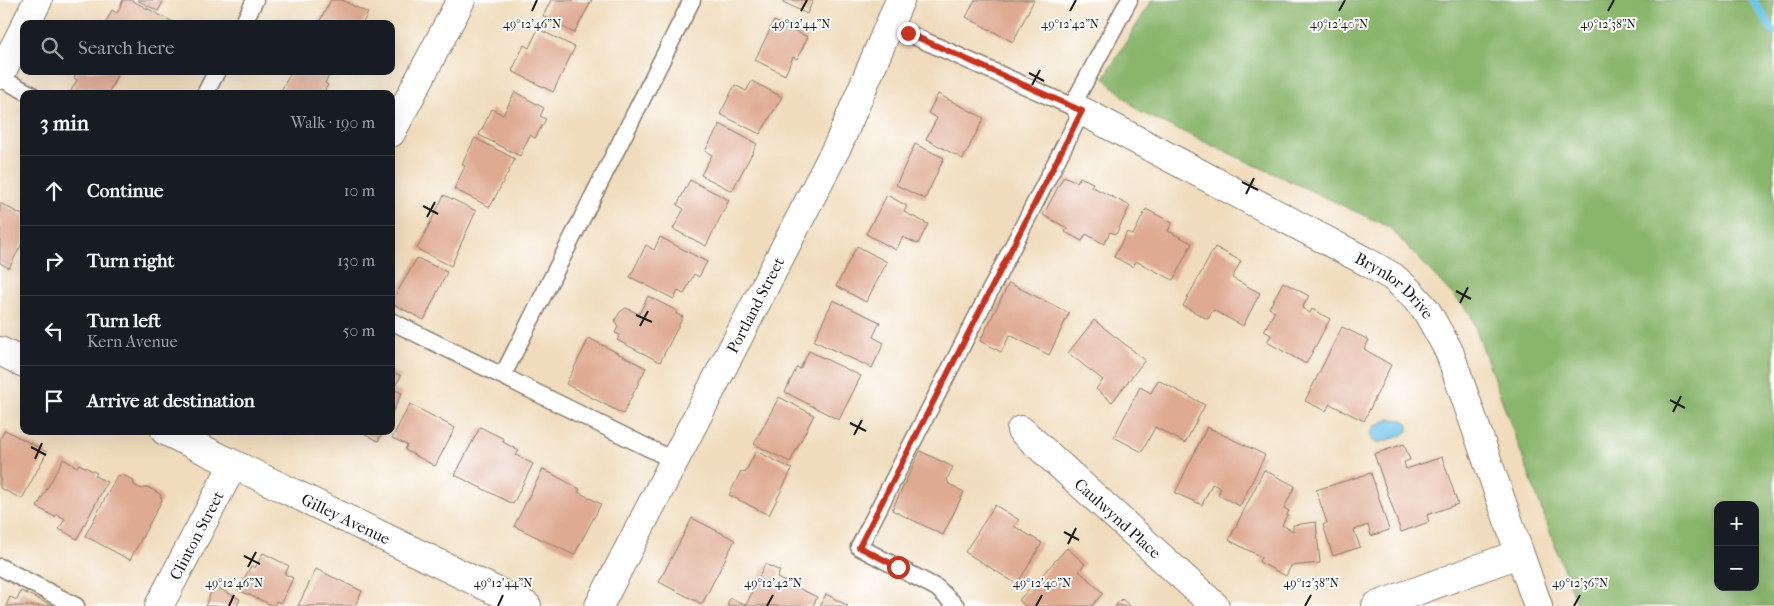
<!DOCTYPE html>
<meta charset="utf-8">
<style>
body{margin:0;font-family:"IM FELL French Canon",serif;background:#242831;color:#f1f3f6}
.controls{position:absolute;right:15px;bottom:15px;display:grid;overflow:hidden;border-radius:10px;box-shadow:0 5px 20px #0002}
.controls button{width:45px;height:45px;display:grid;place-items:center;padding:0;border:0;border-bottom:1px solid #363941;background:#171b24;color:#f1f3f6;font:25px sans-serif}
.stop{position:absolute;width:15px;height:15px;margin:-11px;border:4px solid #c8321e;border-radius:50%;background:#fff}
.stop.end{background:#c8321e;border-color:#fff;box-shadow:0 1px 5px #0008}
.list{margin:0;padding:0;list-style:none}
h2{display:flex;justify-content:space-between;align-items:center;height:65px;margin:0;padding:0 20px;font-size:21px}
h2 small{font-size:16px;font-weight:400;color:#9ea1a6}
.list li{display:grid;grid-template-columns:32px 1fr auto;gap:15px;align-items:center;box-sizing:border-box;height:70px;padding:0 20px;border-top:1px solid #363941}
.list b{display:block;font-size:19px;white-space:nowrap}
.list p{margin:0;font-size:16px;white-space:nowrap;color:#9ea1a6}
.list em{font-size:16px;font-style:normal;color:#9ea1a6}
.icon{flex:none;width:28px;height:28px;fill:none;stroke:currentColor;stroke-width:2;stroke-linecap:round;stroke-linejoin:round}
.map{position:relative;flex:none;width:1774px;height:606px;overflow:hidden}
.search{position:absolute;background:#171b24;box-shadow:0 5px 20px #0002;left:20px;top:20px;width:375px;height:55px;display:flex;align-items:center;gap:12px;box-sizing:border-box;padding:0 18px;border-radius:10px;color:#9ea1a6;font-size:19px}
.panel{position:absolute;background:#171b24;box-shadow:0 5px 20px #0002;left:20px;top:90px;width:375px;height:345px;border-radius:10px}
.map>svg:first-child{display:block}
.forest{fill:#89b56c;stroke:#526844;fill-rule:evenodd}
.water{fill:#6cc4e9;stroke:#447082}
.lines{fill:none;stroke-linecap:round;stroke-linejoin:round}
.stream{stroke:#6cc4e9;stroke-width:8}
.building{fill:#dfaa92}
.service-casing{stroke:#867c6c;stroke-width:19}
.minor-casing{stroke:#867c6c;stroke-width:30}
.tertiary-casing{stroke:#867c6c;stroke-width:30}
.service{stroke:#fff;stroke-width:16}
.minor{stroke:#fff;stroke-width:28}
.tertiary{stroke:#fff;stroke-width:28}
.route{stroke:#c8321e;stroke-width:6}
.ticks{fill:none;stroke:#1c1c1c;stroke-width:2}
.labels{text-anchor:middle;stroke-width:4;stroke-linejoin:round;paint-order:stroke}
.street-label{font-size:16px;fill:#1c1c1c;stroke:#fff}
.ticks-label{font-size:12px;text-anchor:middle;fill:#1c1c1c;stroke:#fff;stroke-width:4;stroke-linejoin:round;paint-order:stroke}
</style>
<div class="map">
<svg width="1774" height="606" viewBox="0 0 1774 606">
<rect width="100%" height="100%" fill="#fff"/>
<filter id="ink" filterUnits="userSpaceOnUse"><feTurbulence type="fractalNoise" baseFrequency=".02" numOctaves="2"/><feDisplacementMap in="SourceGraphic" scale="10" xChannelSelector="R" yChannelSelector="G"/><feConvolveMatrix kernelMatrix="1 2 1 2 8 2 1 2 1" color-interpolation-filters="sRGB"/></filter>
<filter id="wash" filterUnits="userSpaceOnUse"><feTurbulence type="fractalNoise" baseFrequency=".0096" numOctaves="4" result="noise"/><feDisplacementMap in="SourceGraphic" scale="20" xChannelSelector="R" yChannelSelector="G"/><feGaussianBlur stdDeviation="1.12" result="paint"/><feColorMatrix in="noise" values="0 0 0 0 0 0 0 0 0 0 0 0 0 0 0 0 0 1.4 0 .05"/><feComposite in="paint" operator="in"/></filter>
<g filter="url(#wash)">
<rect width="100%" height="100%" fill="#f0dcbc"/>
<path class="forest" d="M1152,0H1392L1396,2L1397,0H1774V606H1577L1470,313L1389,227L1140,112L1104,78ZM1718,505H1755V587H1718Z"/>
<path class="water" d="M1390,419L1404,420L1408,425V431L1401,436L1377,443L1373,441L1371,433L1376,426Z"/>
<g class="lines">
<path class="stream" d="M1753,0L1774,32"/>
</g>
<g id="blocks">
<path class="building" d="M123,0H131L177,24H105L112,10L117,13Z
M137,0H164L158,11Z
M331,0H342L368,13L362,24H318Z
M551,0H592L574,33L543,16Z
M783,0H813L807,14L783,2Z
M975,0H1034L1013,42L966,17Z
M774,21L808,37L797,59L793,57L785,75L755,60Z
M538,29L575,47L553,92L512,71L524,45L529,48Z
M77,71H119L108,94H69L77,80L74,78Z
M292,71H332L325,83L328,85L323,94H279Z
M752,81L782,97L760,134L720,114L735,85L746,91Z
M515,92L544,108L540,116L546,119L535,138L530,135L520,156L479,135L492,109L503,115Z
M938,94L984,118L963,159L926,139L937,118L928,113Z
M720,124L757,144L732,191L701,175L712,155L705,151Z
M475,138L515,159L490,207L454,189L465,166L462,164Z
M915,144L944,158L925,199L896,185Z
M1064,176L1077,182L1080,177L1093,183L1091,186L1130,206L1116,234L1110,232L1104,244L1086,234L1082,241L1065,232L1067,228L1043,215Z
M690,180L729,200L706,246L673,229L684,209L677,205Z
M444,195L476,211L451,266L417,249Z
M887,195L907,206L904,212L928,224L918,244L903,237L896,250L866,234Z
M0,203L24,216V240L9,268L0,263Z
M1146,209L1172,223L1168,231L1192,243L1173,280L1136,261L1133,267L1114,257L1127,232L1133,235Z
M660,237L707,262L699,277L694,274L684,294L678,291L674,299L630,277L646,245L654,250Z
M857,246L887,262L866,302L836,286Z
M1215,247L1241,261L1232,278L1260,293L1243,326L1213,310L1208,319L1183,306Z
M417,258L447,272L424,320L391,303Z
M1283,282L1309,296L1302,308L1310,313L1312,309L1330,319L1306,364L1267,342L1271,335L1264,331L1275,311L1269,308Z
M1009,283L1069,313L1049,355L1010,335L1001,352L980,341Z
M648,296L677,311L676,314L683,317L660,362L617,340L620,335L615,333L618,327L615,320L620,312L626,308L639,314Z
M833,300L880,322L873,337L884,343L872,368L814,341Z
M1094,320L1145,360L1112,402L1096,389L1103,380L1068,353Z
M1342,327L1369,340L1364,349L1391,365L1364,421L1330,404L1326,411L1305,401Z
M589,338L646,368L623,414L566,384Z
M809,351L861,376L839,420L785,392L797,367L800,369Z
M391,371L401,376L393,389L402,393L391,415Z
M1158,380L1205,405L1185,443L1155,427L1142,452L1114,437L1140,387L1151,393Z
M779,397L814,415L790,462L754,444Z
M410,404L455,428L435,466L405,450L407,445L392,438Z
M480,427L504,439L503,442L519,451L516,455L533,464L513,504L455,475Z
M1207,427L1265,455L1240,506L1218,495L1221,488L1212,484L1202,505L1175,493Z
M5,430L47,452L22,499L0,488V439Z
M360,431H383L378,441Z
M1404,444L1410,460L1404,462L1406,469L1442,457L1458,504L1427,515L1429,522L1401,532L1374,454Z
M756,451L792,469L769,515L729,495L741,471L745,473Z
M920,451L953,467L947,479L949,484L964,492L943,535L892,510Z
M63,459L77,467L79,464L97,473L95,476L107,482L77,539L59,529L65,519L57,514L55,517L37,507Z
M543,469L580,489L578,492L601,504L574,555L514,526Z
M1264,470L1295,486L1284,508L1289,511L1282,525L1293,531V525L1316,522L1320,563L1291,566L1286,576L1259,562L1261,557L1229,540Z
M1371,473L1389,530L1371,536L1368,525L1354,530L1360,547L1333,556L1323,525L1327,523L1316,490Z
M123,475L133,480L134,485L142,489L147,487L160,494L162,500L130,560L85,536L117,476Z
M995,505L1019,520L1014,526L1042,543L1017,584L965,552Z
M692,518L735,540L702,604L659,582Z
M1067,548L1085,564L1079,571L1103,593L1092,606H1025L1019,600Z
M263,553L289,566L285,574L293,578L281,603L276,601L274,606L238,590L251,566L255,568Z
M765,564L780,571L777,578L817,597L813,606H727L730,598L746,605Z
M316,569L362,591L355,606H298Z
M214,586L240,599L237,606H205Z
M21,591L53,606H6L10,597L17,600Z
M826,594L848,606H820Z
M1122,599L1130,606H1115Z"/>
</g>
</g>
<g filter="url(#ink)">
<use href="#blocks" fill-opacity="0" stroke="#867c6c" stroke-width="1"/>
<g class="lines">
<g class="service-casing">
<path id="service" d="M243,24L255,0
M889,25L1082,111L859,547L937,588L956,606
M0,78L31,94
M205,94L217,71
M1072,106L1129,0
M391,321L675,461
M503,375L692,0
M0,567L76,606"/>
</g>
<g class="minor-casing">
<g id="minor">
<path d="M26,24L38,0"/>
<path d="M0,75L24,28"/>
<path id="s1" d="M1082,111L1367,262L1393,277L1410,292L1426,310L1449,351L1538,606"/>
<path d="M391,133L461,0"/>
<path id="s2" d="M1021,430L1215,606"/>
<path id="s3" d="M159,606L233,465"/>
<path id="s4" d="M599,606L839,143L900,0"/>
<path d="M1376,606L1518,554"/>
</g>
</g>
<g class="tertiary-casing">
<g id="tertiary">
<path d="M0,351L24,363"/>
<path id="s5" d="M165,431L527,606"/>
</g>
</g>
<use href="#service" class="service"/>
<use href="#minor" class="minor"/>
<use href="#tertiary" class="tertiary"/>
</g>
</g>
<g class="lines" filter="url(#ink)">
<path class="route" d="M898,567L859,547L1082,111L908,33"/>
</g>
<path class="ticks" d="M532,11L537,0M801,11L807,0M1070,11L1076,0M1339,11L1345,0M1608,11L1614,0M1029,73L1044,81M1032,85L1040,70M1242,182L1258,190M1246,194L1254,178M423,206L438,214M427,217L435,202M1456,291L1471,299M1460,303L1468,287M636,315L652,322M640,326L648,311M1670,400L1685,408M1673,412L1681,396M850,423L866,431M854,435L862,420M31,447L46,455M35,459L42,443M1064,532L1079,540M1068,544L1076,528M244,556L260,564M248,567L256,552M229,606L234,595M498,606L503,595M767,606L773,595M1036,606L1042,595M1305,606L1311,595M1574,606L1580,595"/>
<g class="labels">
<g class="street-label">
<text dy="6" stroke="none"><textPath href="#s1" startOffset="359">Brynlor Drive</textPath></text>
<text dy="6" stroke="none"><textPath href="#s4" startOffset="339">Portland Street</textPath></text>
<text dy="6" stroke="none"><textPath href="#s2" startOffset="131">Caulwynd Place</textPath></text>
<text dy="6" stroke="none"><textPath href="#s5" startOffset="201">Gilley Avenue</textPath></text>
<text dy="6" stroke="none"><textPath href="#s3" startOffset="80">Clinton Street</textPath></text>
</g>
</g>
<g class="ticks-label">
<text x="532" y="28">49°12'46"N</text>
<text x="801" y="28">49°12'44"N</text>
<text x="1070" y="28">49°12'42"N</text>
<text x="1339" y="28">49°12'40"N</text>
<text x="1608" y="28">49°12'38"N</text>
<text x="234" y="587">49°12'46"N</text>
<text x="503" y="587">49°12'44"N</text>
<text x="773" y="587">49°12'42"N</text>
<text x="1042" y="587">49°12'40"N</text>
<text x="1311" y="587">49°12'38"N</text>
<text x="1580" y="587">49°12'36"N</text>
</g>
</svg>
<div class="controls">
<button>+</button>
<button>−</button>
</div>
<div class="stop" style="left:898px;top:567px"></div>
<div class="stop end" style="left:908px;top:33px"></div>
<div class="search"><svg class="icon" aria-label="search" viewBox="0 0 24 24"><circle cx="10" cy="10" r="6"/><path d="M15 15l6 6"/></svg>Search here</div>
<section class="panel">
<h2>3 min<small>Walk · 190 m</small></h2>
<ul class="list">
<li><svg class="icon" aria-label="ahead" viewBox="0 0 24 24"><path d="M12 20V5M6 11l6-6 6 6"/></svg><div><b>Continue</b></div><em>10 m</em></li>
<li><svg class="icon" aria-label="right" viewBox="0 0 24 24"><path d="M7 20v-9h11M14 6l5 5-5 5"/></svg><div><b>Turn right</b></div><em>130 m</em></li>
<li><svg class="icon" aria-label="left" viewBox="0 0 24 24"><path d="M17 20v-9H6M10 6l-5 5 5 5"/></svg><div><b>Turn left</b><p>Kern Avenue</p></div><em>50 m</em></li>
<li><svg class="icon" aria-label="arrive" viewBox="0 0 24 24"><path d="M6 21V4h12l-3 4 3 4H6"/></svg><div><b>Arrive at destination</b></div></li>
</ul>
</section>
</div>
